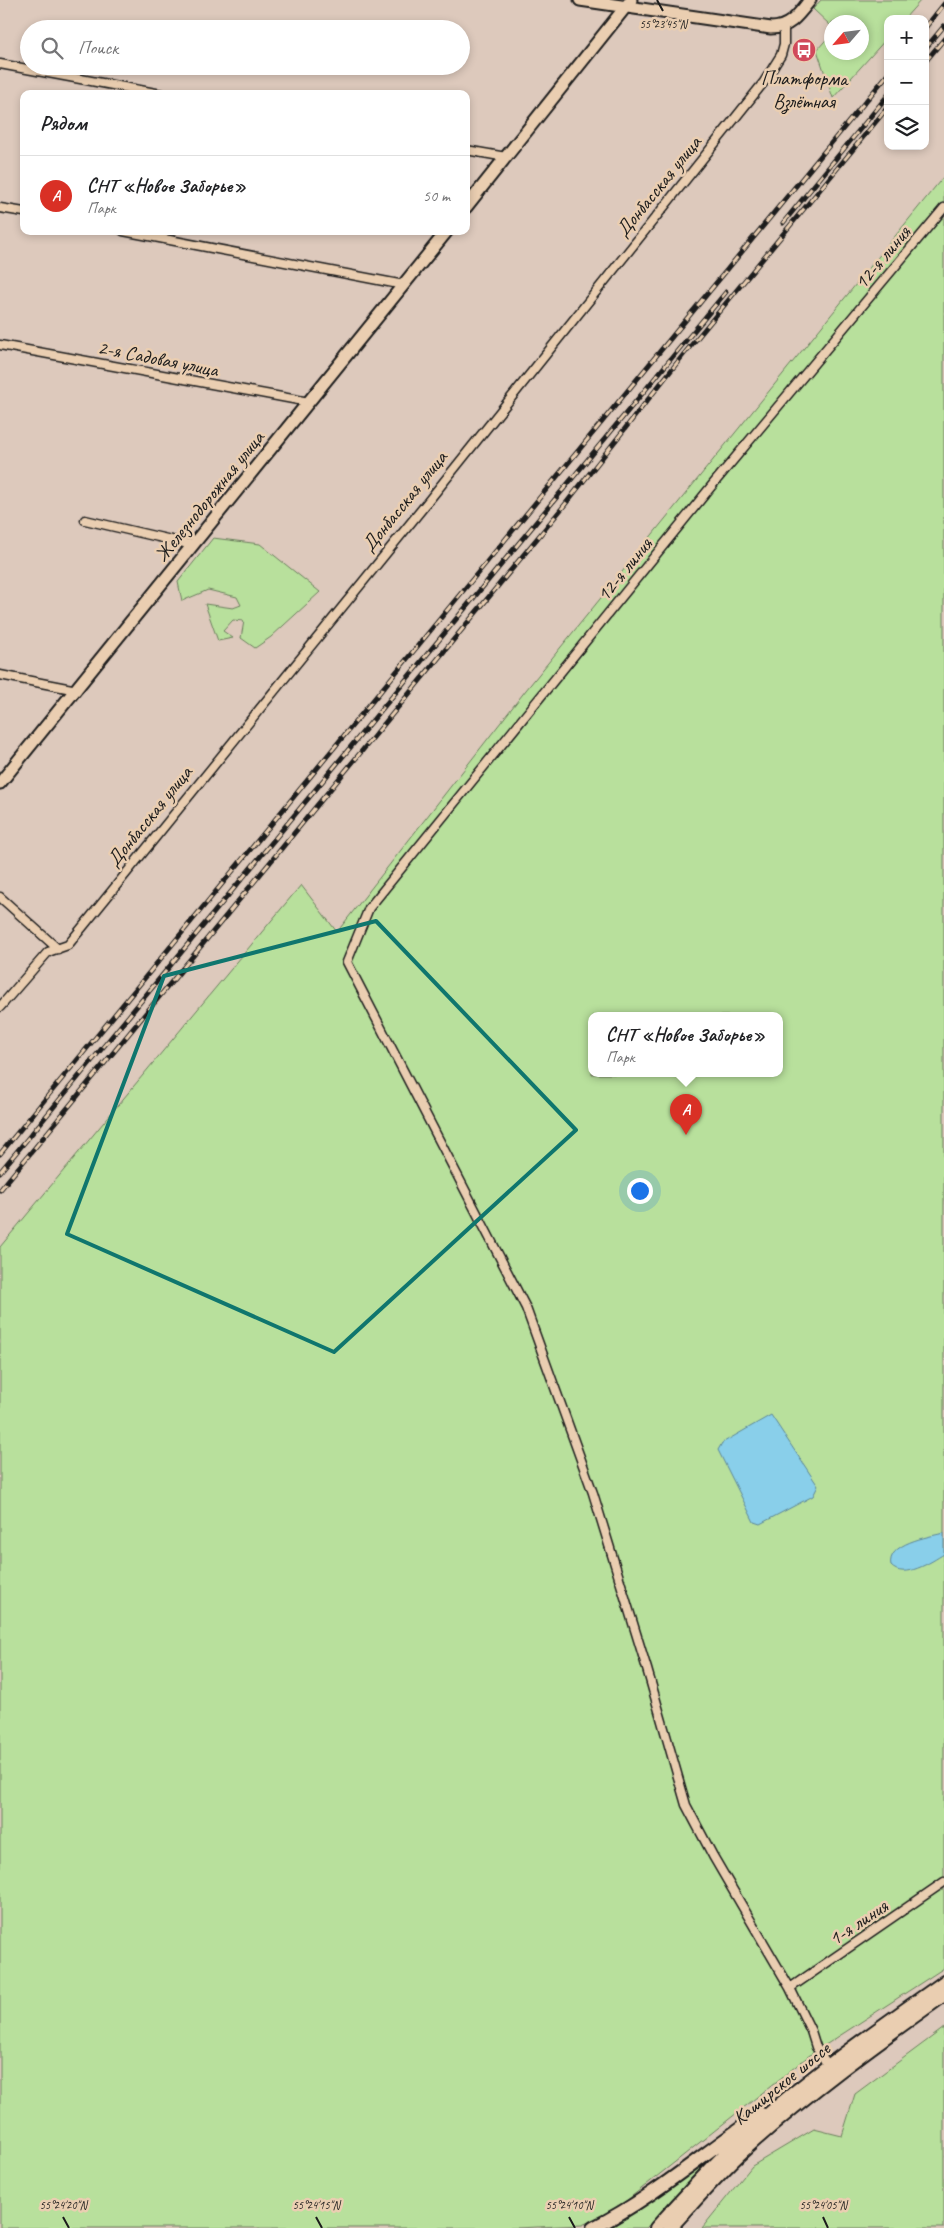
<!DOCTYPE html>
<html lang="ru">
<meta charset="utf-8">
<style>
body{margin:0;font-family:Caveat,sans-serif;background:#f6f6f6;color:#202124}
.controls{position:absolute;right:15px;top:15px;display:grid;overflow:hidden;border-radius:10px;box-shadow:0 2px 8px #0003}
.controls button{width:45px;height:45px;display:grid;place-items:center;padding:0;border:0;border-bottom:1px solid #e0e0e0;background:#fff;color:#202124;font:25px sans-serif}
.compass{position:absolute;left:824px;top:15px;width:45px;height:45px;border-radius:50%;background:#fff;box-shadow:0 2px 8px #0003;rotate:242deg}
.you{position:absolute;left:639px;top:1190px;width:18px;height:18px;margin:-12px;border:4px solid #fff;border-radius:50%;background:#1a73e8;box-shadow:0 0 0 8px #1a73e833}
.badge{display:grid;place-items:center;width:32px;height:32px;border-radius:50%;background:#d93025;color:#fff;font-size:16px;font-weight:700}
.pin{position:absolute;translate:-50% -41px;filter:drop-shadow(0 1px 2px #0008)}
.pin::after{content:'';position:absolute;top:26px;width:18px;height:15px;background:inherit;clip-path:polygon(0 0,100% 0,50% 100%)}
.popup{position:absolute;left:588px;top:1012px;width:195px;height:65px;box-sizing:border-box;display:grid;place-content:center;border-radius:10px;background:#fff;filter:drop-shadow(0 1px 4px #0005);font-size:16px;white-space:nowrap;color:#757577}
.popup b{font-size:19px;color:#202124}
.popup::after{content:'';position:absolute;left:50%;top:100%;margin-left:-10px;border:10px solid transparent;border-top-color:#fff}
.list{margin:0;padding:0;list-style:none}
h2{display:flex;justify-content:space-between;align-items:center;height:65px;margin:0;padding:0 20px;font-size:21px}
h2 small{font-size:16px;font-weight:400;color:#757577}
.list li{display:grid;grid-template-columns:32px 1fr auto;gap:15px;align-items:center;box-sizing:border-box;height:80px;padding:0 20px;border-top:1px solid #e0e0e0}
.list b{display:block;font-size:19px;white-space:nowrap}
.list p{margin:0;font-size:16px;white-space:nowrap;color:#757577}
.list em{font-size:16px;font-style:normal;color:#757577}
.icon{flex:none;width:28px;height:28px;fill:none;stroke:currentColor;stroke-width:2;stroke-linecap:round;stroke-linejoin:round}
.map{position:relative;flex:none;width:944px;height:2228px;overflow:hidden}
.search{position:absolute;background:#fff;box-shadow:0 2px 8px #0003;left:20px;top:20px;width:450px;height:55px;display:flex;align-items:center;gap:12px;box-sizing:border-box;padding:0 18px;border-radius:28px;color:#757577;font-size:19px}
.panel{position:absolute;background:#fff;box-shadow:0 2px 8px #0003;left:20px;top:90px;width:450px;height:145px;border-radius:10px}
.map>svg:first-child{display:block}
.green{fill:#b8e09c;stroke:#6a7e5c;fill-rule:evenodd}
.water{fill:#89cfea;stroke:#5d8798}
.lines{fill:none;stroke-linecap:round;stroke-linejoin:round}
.street-casing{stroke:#1c1c1c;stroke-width:11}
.secondary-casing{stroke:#1c1c1c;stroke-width:15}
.primary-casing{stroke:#1c1c1c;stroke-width:16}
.street{stroke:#eaceb1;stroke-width:8}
.secondary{stroke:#eaceb1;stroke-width:11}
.primary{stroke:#eaceb1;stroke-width:12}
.rail-casing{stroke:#1c1c1c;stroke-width:5}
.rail{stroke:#eaceb1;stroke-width:3;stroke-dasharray:9;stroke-linecap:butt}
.marked{fill:none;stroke:#0f766e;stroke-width:4;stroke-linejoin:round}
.ticks{fill:none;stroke:#1c1c1c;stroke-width:2}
.labels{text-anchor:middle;stroke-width:5;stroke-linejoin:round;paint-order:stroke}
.poi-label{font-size:20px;fill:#1c1c1c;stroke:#eaceb1}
.street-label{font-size:20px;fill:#1c1c1c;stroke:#eaceb1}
.ticks-label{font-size:12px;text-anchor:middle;fill:#1c1c1c;stroke:#eaceb1;stroke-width:5;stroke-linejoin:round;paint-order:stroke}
</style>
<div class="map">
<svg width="944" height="2228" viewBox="0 0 944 2228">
<rect width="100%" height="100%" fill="#ddc9bc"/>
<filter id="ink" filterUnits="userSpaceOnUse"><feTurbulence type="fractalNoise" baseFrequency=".02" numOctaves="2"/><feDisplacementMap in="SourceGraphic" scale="10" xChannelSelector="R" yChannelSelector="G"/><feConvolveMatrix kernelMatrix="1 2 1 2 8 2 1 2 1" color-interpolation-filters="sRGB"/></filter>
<g filter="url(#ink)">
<path class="green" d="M821,0H921L904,19H888V37L833,98L817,50L831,34L832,52H862V22H832L831,26L813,9Z
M944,176V1968L810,2055L612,2212L582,2225L516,2228H0V1247L301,885L337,932L526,690ZM592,1016H780V1074H592Z
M213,538L260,544L320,592L271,637L255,648L241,638L244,621L233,620L223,631L233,638L218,641L205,604L233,608L241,605L237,597L208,590L182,601L178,582Z
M944,2028V2228H702L752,2166L814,2129L842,2136L855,2094Z
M723,2150L646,2228H611Z"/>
<path class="water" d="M771,1415L818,1486L813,1496L760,1524L754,1522L718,1450L722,1443Z
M944,1533V1554C931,1562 904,1580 891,1566C886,1543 928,1537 944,1533Z"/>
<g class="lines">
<g class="street-casing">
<path id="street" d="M0,64L161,94
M466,150L506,157
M0,208L24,212
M123,231L404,285
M0,345L309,402
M85,520L193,545
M0,675L77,690
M0,897L58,949
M0,1007L48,952L68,945L422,509L764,82L781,55L784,44V26
M790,1988L944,1882
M829,2067L816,2047L811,2031L790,1988L713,1856L686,1805L647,1669L593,1493L526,1308L347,962L369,908L714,483L944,208"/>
</g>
<g class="secondary-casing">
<path id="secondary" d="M580,0L771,28C790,28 799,14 810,0
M466,207L631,0
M0,783L447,231"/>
</g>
<g class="primary-casing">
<path id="primary" d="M593,2228C653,2198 705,2152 761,2114
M656,2228C681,2200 707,2172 734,2145C797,2085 873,2032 944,1982
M670,2228C694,2202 717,2175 743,2151C806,2094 875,2044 944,1995"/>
</g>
<use href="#street" class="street"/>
<use href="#secondary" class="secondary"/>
<use href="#primary" class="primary"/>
<g class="rail-casing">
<path id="rail" d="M925,28L944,4
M925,49L944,26
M925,62L944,39
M783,223L888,95
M0,1154L888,74
M0,1172L726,292
M0,1190L563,507L684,354L888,107"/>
</g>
<use href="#rail" class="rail"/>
</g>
</g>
<path class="marked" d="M376,921L576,1130L334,1352L67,1234L164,976Z"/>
<path class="ticks" d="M657,0L663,11M63,2217L69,2228M316,2217L322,2228M569,2217L575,2228M823,2217L828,2228"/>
<defs>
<g id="bus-disc" transform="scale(1.25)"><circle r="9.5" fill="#d1495b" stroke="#eaceb1"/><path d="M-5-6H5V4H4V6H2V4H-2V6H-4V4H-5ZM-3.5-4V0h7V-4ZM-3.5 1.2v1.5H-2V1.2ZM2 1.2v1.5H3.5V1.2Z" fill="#fff"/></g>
</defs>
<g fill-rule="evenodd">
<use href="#bus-disc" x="804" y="50"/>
</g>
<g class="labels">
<g class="poi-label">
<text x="804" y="85">Платформа<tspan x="804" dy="23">Взлётная</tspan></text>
</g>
<g class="street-label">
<text transform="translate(658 186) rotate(-51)" y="7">Донбасская улица</text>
<text transform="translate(882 257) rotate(-50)" y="7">12-я линия</text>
<text transform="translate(158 358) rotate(11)" y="7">2-я Садовая улица</text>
<text transform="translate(209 496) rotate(-51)" y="7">Железнодорожная улица</text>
<text transform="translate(404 501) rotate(-51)" y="7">Донбасская улица</text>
<text transform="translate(624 569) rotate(-51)" y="7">12-я линия</text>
<text transform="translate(149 816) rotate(-51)" y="7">Донбасская улица</text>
<text transform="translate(858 1922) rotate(-34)" y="7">1-я линия</text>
<text transform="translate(781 2083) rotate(-39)" y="7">Каширское шоссе</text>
</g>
</g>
<g class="ticks-label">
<text x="663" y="28">55°23'45"N</text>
<text x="63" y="2209">55°24'20"N</text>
<text x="316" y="2209">55°24'15"N</text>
<text x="569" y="2209">55°24'10"N</text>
<text x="823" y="2209">55°24'05"N</text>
</g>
</svg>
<div class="controls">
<button>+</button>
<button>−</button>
<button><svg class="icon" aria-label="layers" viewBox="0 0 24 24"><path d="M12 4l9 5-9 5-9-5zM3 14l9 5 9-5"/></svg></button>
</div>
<svg class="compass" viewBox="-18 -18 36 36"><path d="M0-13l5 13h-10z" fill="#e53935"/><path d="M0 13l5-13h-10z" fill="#757577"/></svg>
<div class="you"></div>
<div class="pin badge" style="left:686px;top:1135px">A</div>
<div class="popup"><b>СНТ «Новое Заборье»</b>Парк</div>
<div class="search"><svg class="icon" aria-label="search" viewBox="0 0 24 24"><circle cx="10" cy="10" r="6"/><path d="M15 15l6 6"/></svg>Поиск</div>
<section class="panel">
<h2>Рядом<small></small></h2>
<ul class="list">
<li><span class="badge">A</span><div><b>СНТ «Новое Заборье»</b><p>Парк</p></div><em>50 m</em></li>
</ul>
</section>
</div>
